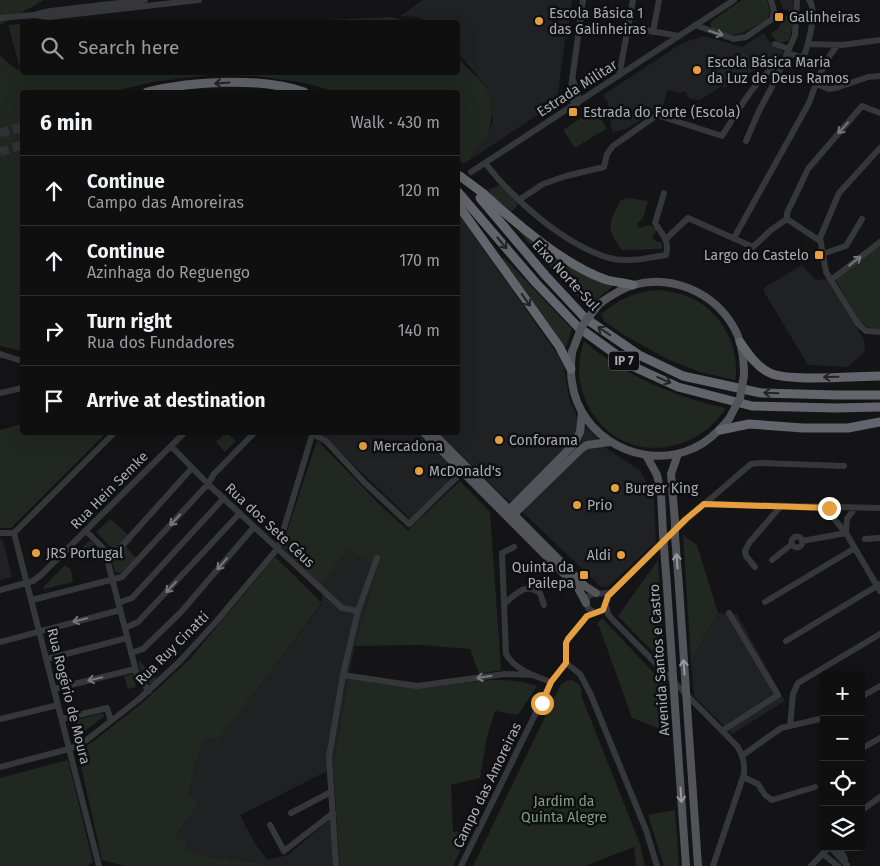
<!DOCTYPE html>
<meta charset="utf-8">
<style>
body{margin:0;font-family:"Fira Sans",sans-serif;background:#1d1d1e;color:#f1f3f6}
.controls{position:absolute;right:15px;bottom:15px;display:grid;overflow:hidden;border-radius:5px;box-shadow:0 5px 20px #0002}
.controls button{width:45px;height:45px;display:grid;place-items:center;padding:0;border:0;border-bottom:1px solid #2f2f30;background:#0f0f10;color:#f1f3f6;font:25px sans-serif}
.stop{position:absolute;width:15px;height:15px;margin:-11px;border:4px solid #e59f3e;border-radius:50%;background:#fff}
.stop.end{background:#e59f3e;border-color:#fff;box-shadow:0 1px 5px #0008}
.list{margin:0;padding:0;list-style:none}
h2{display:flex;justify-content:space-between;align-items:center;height:65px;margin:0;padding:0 20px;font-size:21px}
h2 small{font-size:16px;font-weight:400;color:#9b9c9f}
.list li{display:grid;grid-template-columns:32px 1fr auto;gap:15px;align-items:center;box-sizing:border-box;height:70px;padding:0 20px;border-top:1px solid #2f2f30}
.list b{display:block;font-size:19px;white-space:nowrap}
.list p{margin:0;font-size:16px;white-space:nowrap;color:#9b9c9f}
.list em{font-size:16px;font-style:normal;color:#9b9c9f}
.icon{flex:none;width:28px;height:28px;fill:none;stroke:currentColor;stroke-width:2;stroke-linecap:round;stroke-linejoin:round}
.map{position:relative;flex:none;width:880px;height:866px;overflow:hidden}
.search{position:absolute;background:#0f0f10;box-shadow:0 5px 20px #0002;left:20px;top:20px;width:440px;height:55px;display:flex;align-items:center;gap:12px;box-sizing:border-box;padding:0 18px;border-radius:5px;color:#9b9c9f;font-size:19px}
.panel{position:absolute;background:#0f0f10;box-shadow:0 5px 20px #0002;left:20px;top:90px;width:440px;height:345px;border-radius:5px}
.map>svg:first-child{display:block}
.built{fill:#202123}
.green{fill:#212821}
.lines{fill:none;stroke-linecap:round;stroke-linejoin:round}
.highway-tunnel{stroke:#313336;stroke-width:9;stroke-dasharray:9 4.5;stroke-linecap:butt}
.minor{stroke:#36373b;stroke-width:6}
.major{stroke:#525459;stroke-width:8}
.highway{stroke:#62656b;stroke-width:9}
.major-bridge{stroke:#525459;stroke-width:8}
.highway-bridge{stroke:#62656b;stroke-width:9}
.oneway{stroke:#74787e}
.oneway2{stroke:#242428}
.oneway3{stroke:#969ba3}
.route{stroke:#e59f3e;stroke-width:6}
.poi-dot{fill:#e59f3e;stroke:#0f0f11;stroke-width:2}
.labels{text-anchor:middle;stroke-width:5;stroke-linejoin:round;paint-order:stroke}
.shield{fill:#0f0f11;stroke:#797e84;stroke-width:1}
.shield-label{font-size:12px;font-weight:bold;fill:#a7adb5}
.poi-label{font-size:14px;fill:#a7adb5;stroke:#0f0f11;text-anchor:start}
.street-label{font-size:14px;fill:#a7adb5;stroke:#0f0f11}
.park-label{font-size:14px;fill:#809f7f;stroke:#0f0f11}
</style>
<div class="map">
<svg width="880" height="866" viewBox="0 0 880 866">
<rect width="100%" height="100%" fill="#141416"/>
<path class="built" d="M423,0H572L567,39H565L557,102L471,159L472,153L477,144L488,134L493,122L487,87L458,53V22H428L417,17L400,16Z
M780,0H793V9L791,12L783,9Z
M764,33L768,40L784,53L724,88L722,86L700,100L690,99L684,91L680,93L668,90L663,105L627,129L612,132L608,102L603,95L682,43L704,36L742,47Z
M458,213L560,358L564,366L569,398L577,417L607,449L640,470L654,499L656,542L608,587H601L528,517L502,495L439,433L458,432Z
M802,265L816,280L827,279L864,340L865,346L864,352L848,367L808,365L764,292V289L767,286Z
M321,433H417L457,472L410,519Z
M0,540H3L12,577L0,580Z
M348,549L379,568L355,646L348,679L333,768L240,815L255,844L268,860L288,855L336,814L340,866H269L262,863L207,857L184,848L175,837L199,802L188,794L202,741L221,736L322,604V586Z
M718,613L737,614L785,701L732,734L694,696L691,661Z"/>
<path class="green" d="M0,0H44L0,25Z
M742,0H767L770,11L768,18C747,31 737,42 711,28L710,24L713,20Z
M782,16H794L793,24L789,40C780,45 776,42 771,34L779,28Z
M391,17L411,22H287Z
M22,24V72H458V59C466,67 483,81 488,90C493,98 492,125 488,133C484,143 474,144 471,159L463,164L458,159V92H338L305,83L256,76L210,75L153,82L110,92H22V351L0,346V56L17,70L20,68L8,25Z
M744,54L752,67L725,85L717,71Z
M595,109L607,128L575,148L563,130Z
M500,185L518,204L514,210L511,211L493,197L488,190Z
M629,198L648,201L643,218L637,224L639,228L650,225L657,230L652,237L656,241L662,243V249L622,250C605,229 609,222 621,200Z
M521,231L614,284L613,286L587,307L519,232Z
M880,245V329H870L860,322L836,281L838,277Z
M504,258L572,329L566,348L502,259Z
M658,290C669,291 679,293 689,297C720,310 741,346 735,380L700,372L667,359L626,336L605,322L601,314C619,299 635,292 658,290Z
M584,341C623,375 675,397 726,408C694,457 623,464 591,411C584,399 579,385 579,371C579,360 581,351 584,341Z
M22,424V432L106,433L11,528H0V430Z
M226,433L236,441L225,452L216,442Z
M317,440L384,509L408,530L460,481L490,512L501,670L479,674L470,649L420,645L355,646L378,568L348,549L322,586L282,547Z
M110,519L133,539L126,547L136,558L121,573L115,572L109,552L105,545L111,550L112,549L96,532Z
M683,535L697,545L718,613L691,661Z
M90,540L99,550L95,554L80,558L77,553Z
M275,557L322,603L221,737L202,741L188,794L199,802L175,837L187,843L185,848L207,857L262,863L269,866H126L102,860L78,753L141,704L190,659Z
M658,560L665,664L618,616Z
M65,565L71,570L73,582L44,589V586Z
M602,618L666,686L670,739L663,730L632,718L599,626L597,624Z
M138,660L157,679L152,683H146L142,677Z
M133,674L136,687L128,689L124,676Z
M348,679C370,681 395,687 417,687C458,687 497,672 537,686L518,715L495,711L487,737L480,778L451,785L453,832L470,830L453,866H340L333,768Z
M572,680L579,684L582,691L581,695L640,844L645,866H636L634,847L585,866H473L560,686L566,681Z
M103,713L104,716L82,733L79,731L76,720Z
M68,760L93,862L87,866H0V778Z
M675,810L679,866H664L648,815Z"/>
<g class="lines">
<path class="highway-tunnel" d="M0,133L22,127
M0,152L22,145"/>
<path class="minor" d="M37,14L50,11L145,0
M0,18L34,15L49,17L199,0
M695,25L734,39L746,37L772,19L774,11L771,0
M628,27L679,36
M653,32L659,0
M775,44L789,49
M808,44L842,45L880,40
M788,53L803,58C808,46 818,10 809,0
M619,76L633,0
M573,80L578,96V103
M816,84L829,89L836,88L868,77L880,76
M578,103L572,100L570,95L583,0
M746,141L759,111L776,79L795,35L797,0
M880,148L839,193L820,238L826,272L858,324L866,331L880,332
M485,163C514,200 563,244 609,258C627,263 648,258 666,255C670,241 662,234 655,223L664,193
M471,172L734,0
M519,200L543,184L566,176L604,167L607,154L613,146L657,115L722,136C740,108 756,76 786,58
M787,219V213L808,169L862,106L880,113
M787,219L820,241
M734,238L809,103C816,83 824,60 838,45
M666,239L688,218L753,247L771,230L787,219
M822,254L846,246L862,219
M831,280L880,242
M0,354L22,361
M0,393L22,388
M313,434L326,441L364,482L409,524L463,471
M171,446L208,484L342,608L358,611
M703,504L880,508
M825,508L846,533L880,591
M86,531L102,547L106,555L137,675L149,691
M0,533H14L115,432
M14,533L99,866
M846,533L847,519L855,508
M791.5 542a5.5 5.5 0 1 1 11 0a5.5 5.5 0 1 1-11 0Z
M865,539L880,538
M802,541L846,533
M514,547L502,553L506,654C515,670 535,676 551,682
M120,548L192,468
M772,560L792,544
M755,567L746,556L745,551L749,543L781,506
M0,590L33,581L41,575L185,432
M32,600L122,577L208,484L214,474L255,432
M765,602L855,548
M118,603L132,598L224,498
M504,604C516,594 526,582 540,593L544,605
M606,605L608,614L612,619L737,746C743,755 745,763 744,774L713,866
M595,613L588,608C581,589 600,596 610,592
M125,628L138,622L240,513
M786,641L880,584
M0,642L120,610
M131,653L143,649L181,612L254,527
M47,659L127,638
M566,663L580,674L591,695L646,830L657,866
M343,675L417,686L505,674L533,675
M54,689L135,669
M861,697L880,686
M0,719L58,705
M62,719L107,708L111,721
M790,726L793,694L798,683L880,634
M722,731L778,695L729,613
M861,749L880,738
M743,755L781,728L824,718
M0,767L69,749L80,745L138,700L179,662L215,623L278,548L313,432
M743,777L758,784L765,795L772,800L815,787
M861,811L880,797
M291,813L331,792
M270,825L284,851L333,813
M830,847L847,865
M839,847L845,859
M823,854L838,866
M336,866L329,757L343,675L358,611L377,558
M461,866L551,682L566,663V643L568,639L587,616L603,610L608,596L647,557L687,519L751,464L760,463L844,466
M811,866L829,847"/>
<path class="major" d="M599,304C610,296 620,289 633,285C671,274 713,292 733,326C742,341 744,358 744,375
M572,352C571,362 570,372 572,382C579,438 643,472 694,448C708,442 719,431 729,419
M423,432L578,588L586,603
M432,432L585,586L596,593
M646,455L657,475L661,493L663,534
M507,512L574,444L580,432L582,413
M510,518L581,449L587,445L610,442
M675,522L671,474L678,454
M675,536L679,587
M664,548L667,587
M690,750L698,866
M678,751L686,866"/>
<path class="highway" d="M147,92C192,81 260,77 304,92
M458,192L536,283L578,327L632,366L678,387L752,406L835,408L880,407
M484,194C515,223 567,267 607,280C615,282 625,283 633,285
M480,198L545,275L585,318L639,355L683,376L761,393L837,395H880
M458,205L559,346L571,369
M740,342C748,354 757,367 770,373C789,382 856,376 880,376
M720,430L749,424L803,428H848L880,422"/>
<path class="major-bridge" d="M572,352L582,326L599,304
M729,419L740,398L744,375
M675,522V536
M663,534L664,548
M667,587L678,751
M679,587L690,750"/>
<path class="highway-bridge" d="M460,176L484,194"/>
</g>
<defs><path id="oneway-shaft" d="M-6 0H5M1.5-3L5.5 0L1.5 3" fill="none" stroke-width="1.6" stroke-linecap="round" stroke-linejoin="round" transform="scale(1.25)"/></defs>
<g class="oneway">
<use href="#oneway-shaft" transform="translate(716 33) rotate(18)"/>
<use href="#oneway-shaft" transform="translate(843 128) rotate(132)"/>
<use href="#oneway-shaft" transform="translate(855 261) rotate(-38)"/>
<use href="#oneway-shaft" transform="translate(175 520) rotate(133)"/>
<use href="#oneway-shaft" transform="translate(222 564) rotate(131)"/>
<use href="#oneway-shaft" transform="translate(171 587) rotate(133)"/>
<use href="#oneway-shaft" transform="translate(80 620) rotate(166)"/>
<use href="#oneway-shaft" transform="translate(484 677) rotate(171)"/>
<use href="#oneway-shaft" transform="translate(95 679) rotate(166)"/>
</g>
<g class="oneway2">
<use href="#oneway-shaft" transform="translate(222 83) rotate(176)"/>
<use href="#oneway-shaft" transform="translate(502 243) rotate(50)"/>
<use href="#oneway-shaft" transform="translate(526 300) rotate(55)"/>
<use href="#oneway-shaft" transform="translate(604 331) rotate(-146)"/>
<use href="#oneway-shaft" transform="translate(831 377) rotate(179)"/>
<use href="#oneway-shaft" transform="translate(664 380) rotate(24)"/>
<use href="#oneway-shaft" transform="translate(771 393) rotate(-178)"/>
</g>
<g class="oneway3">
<use href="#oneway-shaft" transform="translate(677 561) rotate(-94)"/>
<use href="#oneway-shaft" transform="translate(684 667) rotate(-94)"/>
<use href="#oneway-shaft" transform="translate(681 795) rotate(86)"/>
</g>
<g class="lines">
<path class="route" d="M542,703L551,682L566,663V643L568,639L587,616L603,610L608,596L686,519L704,504L829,508"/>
</g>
<g class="poi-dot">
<rect x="774" y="12" width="10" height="10" rx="2.5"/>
<circle cx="539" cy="21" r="5"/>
<circle cx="697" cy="70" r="5"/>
<rect x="568" y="107" width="10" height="10" rx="2.5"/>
<rect x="814" y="250" width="10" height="10" rx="2.5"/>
<circle cx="499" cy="440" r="5"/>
<circle cx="363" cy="446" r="5"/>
<circle cx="419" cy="471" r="5"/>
<circle cx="615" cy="488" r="5"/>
<circle cx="577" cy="505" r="5"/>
<circle cx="36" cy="553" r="5"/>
<circle cx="621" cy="555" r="5"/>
<rect x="579" y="570" width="10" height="10" rx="2.5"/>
</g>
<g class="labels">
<rect class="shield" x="609" y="351.5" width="30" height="19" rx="4"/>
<g class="shield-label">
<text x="624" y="365">IP 7</text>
</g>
<g class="poi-label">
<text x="549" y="18">Escola Básica 1<tspan x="549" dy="16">das Galinheiras</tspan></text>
<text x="789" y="22">Galinheiras</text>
<text x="707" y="67">Escola Básica Maria<tspan x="707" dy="16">da Luz de Deus Ramos</tspan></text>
<text x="583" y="117">Estrada do Forte (Escola)</text>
<text x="809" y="260" text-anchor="end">Largo do Castelo</text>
<text x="509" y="445">Conforama</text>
<text x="373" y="451">Mercadona</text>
<text x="429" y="476">McDonald's</text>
<text x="625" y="493">Burger King</text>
<text x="587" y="510">Prio</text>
<text x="46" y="558">JRS Portugal</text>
<text x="611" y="560" text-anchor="end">Aldi</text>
<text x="574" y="572" text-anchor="end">Quinta da<tspan x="574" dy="16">Pailepa</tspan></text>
</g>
<g class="street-label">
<text transform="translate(577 88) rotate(-33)" y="5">Estrada Militar</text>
<text transform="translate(566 275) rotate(47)" y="5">Eixo Norte-Sul</text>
<text transform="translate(109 490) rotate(-45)" y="5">Rua Hein Semke</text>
<text transform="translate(270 525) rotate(43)" y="5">Rua dos Sete Céus</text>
<text transform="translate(172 648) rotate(-45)" y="5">Rua Ruy Cinatti</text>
<text transform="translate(659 660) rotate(-94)" y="5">Avenida Santos e Castro</text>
<text transform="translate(69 696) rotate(76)" y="5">Rua Rogério de Moura</text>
<text transform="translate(487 785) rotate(-64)" y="5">Campo das Amoreiras</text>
</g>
<g class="park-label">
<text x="564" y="806">Jardim da<tspan x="564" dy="16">Quinta Alegre</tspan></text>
</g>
</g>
</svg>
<div class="controls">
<button>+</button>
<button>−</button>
<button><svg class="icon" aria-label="locate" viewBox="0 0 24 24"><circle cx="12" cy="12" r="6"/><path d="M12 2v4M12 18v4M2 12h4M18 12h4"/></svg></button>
<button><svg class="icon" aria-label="layers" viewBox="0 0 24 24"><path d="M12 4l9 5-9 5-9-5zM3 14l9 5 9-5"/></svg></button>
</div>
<div class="stop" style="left:542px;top:703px"></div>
<div class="stop end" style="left:829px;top:508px"></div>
<div class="search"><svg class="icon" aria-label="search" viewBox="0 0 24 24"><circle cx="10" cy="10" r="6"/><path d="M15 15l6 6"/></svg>Search here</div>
<section class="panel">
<h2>6 min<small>Walk · 430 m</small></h2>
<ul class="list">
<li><svg class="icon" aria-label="ahead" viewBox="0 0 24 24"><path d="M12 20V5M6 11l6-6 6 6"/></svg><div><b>Continue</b><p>Campo das Amoreiras</p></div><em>120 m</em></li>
<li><svg class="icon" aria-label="ahead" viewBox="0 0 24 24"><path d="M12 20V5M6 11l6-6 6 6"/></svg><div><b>Continue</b><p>Azinhaga do Reguengo</p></div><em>170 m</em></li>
<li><svg class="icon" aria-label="right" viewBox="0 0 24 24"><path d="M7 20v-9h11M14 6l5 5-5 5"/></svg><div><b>Turn right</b><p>Rua dos Fundadores</p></div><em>140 m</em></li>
<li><svg class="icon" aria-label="arrive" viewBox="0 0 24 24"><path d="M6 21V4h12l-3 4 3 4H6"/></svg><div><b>Arrive at destination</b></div></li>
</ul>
</section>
</div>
